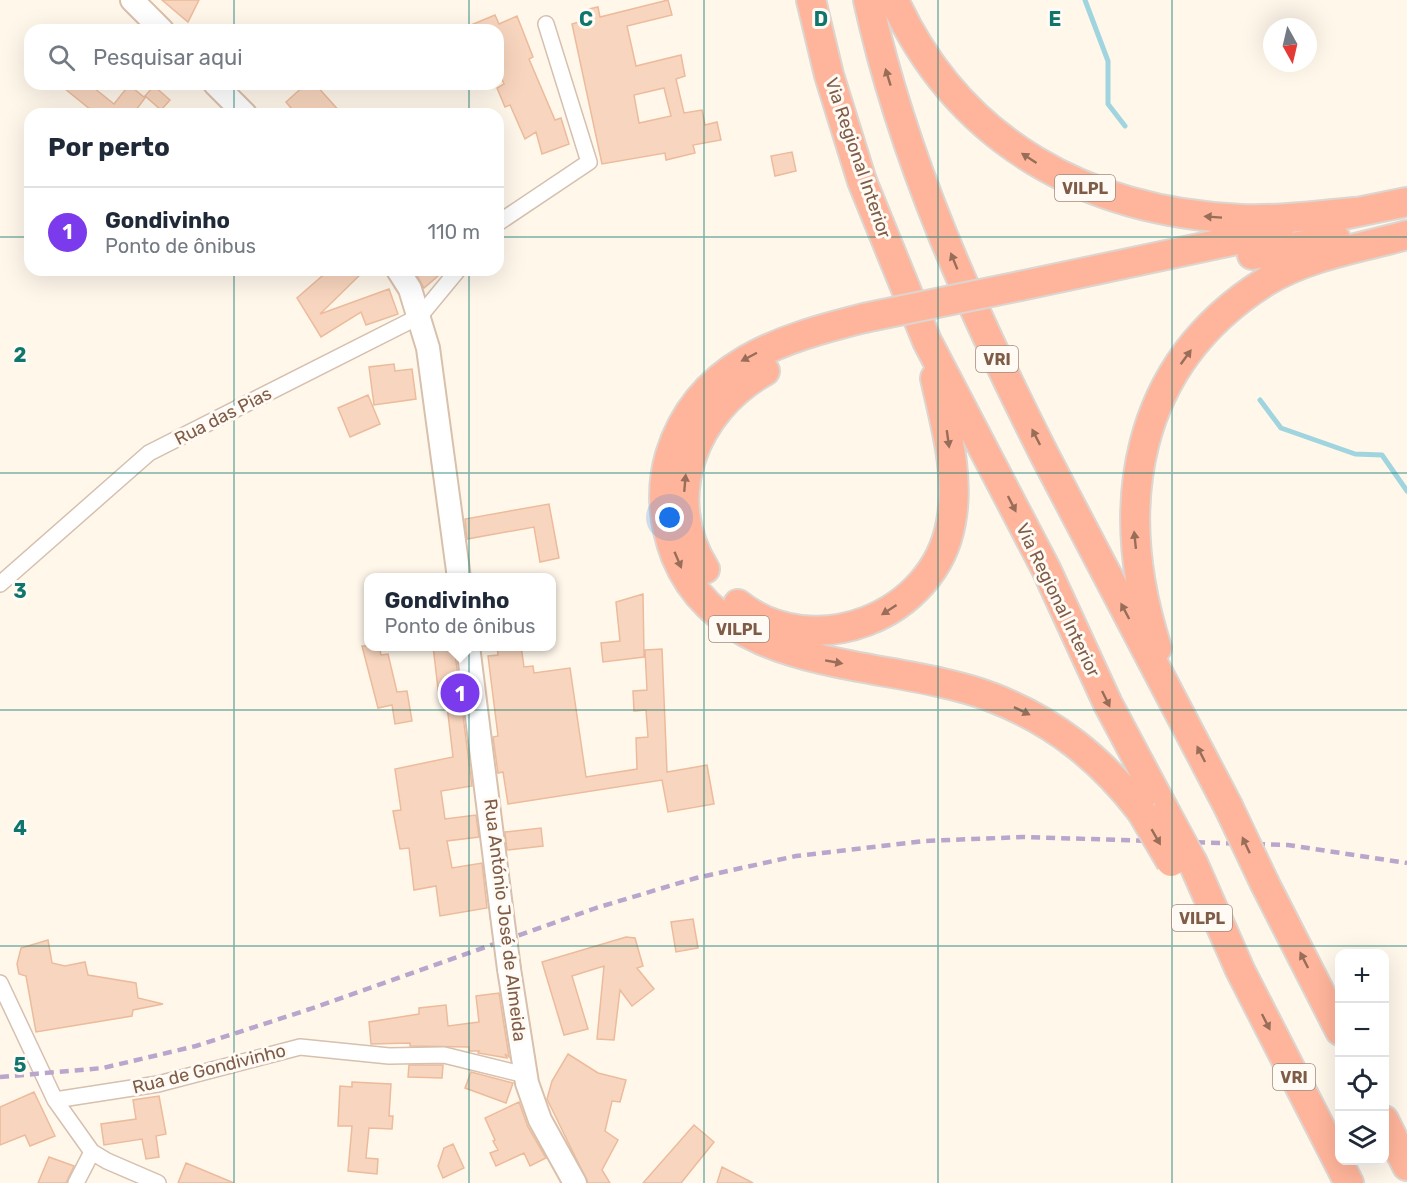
<!DOCTYPE html>
<html lang="pt">
<meta charset="utf-8">
<style>
body{margin:0;font-family:Rubik,sans-serif;background:#f2f2f3;color:#1f2937}
.controls{position:absolute;right:18px;bottom:18px;display:grid;overflow:hidden;border-radius:12px;box-shadow:0 6px 24px #0002}
.controls button{width:54px;height:54px;display:grid;place-items:center;padding:0;border:0;border-bottom:2px solid #e0e1e3;background:#fff;color:#1f2937;font:30px sans-serif}
.compass{position:absolute;left:1263px;top:18px;width:54px;height:54px;border-radius:50%;background:#fff;box-shadow:0 6px 24px #0002;rotate:172deg}
.you{position:absolute;left:670px;top:518px;width:21px;height:21px;margin:-15px;border:4px solid #fff;border-radius:50%;background:#1a73e8;box-shadow:0 0 0 9px #1a73e833}
.badge{display:grid;place-items:center;width:39px;height:39px;border-radius:50%;background:#7c3aed;color:#fff;font-size:20px;font-weight:700}
.pin{position:absolute;translate:-50% -50%;border:3px solid #fff;box-shadow:0 2px 6px #0006}
.popup{position:absolute;left:364px;top:573px;width:192px;height:78px;box-sizing:border-box;display:grid;place-content:center;border-radius:12px;background:#fff;filter:drop-shadow(0 2px 4px #0005);font-size:20px;white-space:nowrap;color:#747a83}
.popup b{font-size:22px;color:#1f2937}
.popup::after{content:'';position:absolute;left:50%;top:100%;margin-left:-12px;border:12px solid transparent;border-top-color:#fff}
.list{margin:0;padding:0;list-style:none}
h2{display:flex;justify-content:space-between;align-items:center;height:78px;margin:0;padding:0 24px;font-size:26px}
h2 small{font-size:20px;font-weight:400;color:#747a83}
.list li{display:grid;grid-template-columns:39px 1fr auto;gap:18px;align-items:center;box-sizing:border-box;height:90px;padding:0 24px;border-top:2px solid #e0e1e3}
.list b{display:block;font-size:22px;white-space:nowrap}
.list p{margin:0;font-size:20px;white-space:nowrap;color:#747a83}
.list em{font-size:20px;font-style:normal;color:#747a83}
.icon{flex:none;width:33px;height:33px;fill:none;stroke:currentColor;stroke-width:2;stroke-linecap:round;stroke-linejoin:round}
.map{position:relative;flex:none;width:1407px;height:1183px;overflow:hidden}
.search{position:absolute;background:#fff;box-shadow:0 6px 24px #0002;left:24px;top:24px;width:480px;height:66px;display:flex;align-items:center;gap:15px;box-sizing:border-box;padding:0 21px;border-radius:18px;color:#747a83;font-size:22px}
.panel{position:absolute;background:#fff;box-shadow:0 6px 24px #0002;left:24px;top:108px;width:480px;height:168px;border-radius:18px}
.map>svg:first-child{display:block}
.lines{fill:none;stroke-linecap:round;stroke-linejoin:round}
.stream{stroke:#a0d5df;stroke-width:5}
.building{fill:#f8d5be;stroke:#ecbb9c;stroke-width:1.5;fill-rule:evenodd}
.street-casing{stroke:#d6c0af;stroke-width:18}
.secondary-casing{stroke:#d9c0ac;stroke-width:26}
.highway-casing{stroke:#ddd5cf;stroke-width:32}
.street{stroke:#fff;stroke-width:15}
.secondary{stroke:#fff;stroke-width:22}
.highway{stroke:#ffb59b;stroke-width:28}
.rail{stroke:#baa5cc;stroke-width:4.5;stroke-dasharray:9 6;stroke-linecap:butt}
.secondary-bridge-casing{stroke:#d9c0ac;stroke-width:26;stroke-linecap:butt}
.highway-bridge-casing{stroke:#ddd5cf;stroke-width:32;stroke-linecap:butt}
.secondary-bridge{stroke:#fff;stroke-width:22}
.highway-bridge{stroke:#ffb59b;stroke-width:28}
.oneway{fill:#986e59}
.grid{fill:none;stroke:#0f766e;stroke-width:1.5;stroke-opacity:0.55}
.labels{text-anchor:middle;stroke-width:6;stroke-linejoin:round;paint-order:stroke}
.shield{fill:#fffaf3;stroke:#a58b7b;stroke-width:1.5}
.shield-label{font-size:16px;font-weight:bold;fill:#7e5c48}
.street-label{font-size:18px;fill:#7e5c48;stroke:#fffaf3}
.grid-label{font-size:20px;text-anchor:middle;font-weight:bold;fill:#0f766e;stroke:#fffaf3;stroke-width:6;stroke-linejoin:round;paint-order:stroke}
</style>
<div class="map">
<svg width="1407" height="1183" viewBox="0 0 1407 1183">
<rect width="100%" height="100%" fill="#fff7ea"/>
<g class="lines">
<path class="stream" d="M1085,0L1108,61V104L1125,126
M1260,400L1281,428L1355,454L1382,455L1407,491"/>
</g>
<path class="building" d="M162,0H199L188,22Z
M668,0L672,15L627,26L636,66L681,55L685,76L676,79L684,113L702,110L705,125L717,122L721,140L693,145L695,153L666,160L665,153L602,164L572,24L582,21L580,11L598,7L600,17ZM664,88L671,116L639,123L634,95Z
M495,15L499,24L517,16L533,57L529,59L555,120L561,118L569,144L542,154L536,132L525,139L510,105L505,107L497,88L504,84L498,70V30H459Z
M59,84H89L114,104L129,85L145,98L133,114H96Z
M306,84H315L342,114H296L286,102Z
M154,86L170,100L161,110L145,96Z
M792,152L796,171L775,176L771,156Z
M329,270H365L320,314L389,289L398,314L366,325L361,312L321,337L297,298Z
M414,270H445L424,288Z
M394,364L395,371L412,369L416,399L374,405L369,367Z
M368,395L380,424L350,437L338,408Z
M549,504L559,558L540,562L534,527L467,539L465,519Z
M643,594L644,657L603,662L601,643L620,641L616,602Z
M362,646H379L381,655L388,654L397,692L407,691L412,721L395,724L392,705L378,708Z
M433,646H454L472,786L441,791L445,819L476,815L479,837L447,841L452,868L482,863L487,908L440,916L436,886L414,890L409,848L400,849L393,811L401,810L395,769L453,757L446,697H439Z
M497,646H521L524,667L533,666L534,673L570,668L586,777L637,769L636,738L648,737L646,710L634,711L633,691L647,690L645,650L662,649L667,772L707,765L714,804L668,812L662,780L508,804L503,772L498,773L493,737L498,736L488,656L498,655Z
M541,828L543,846L507,850L505,832Z
M693,919L698,948L676,952L671,922Z
M626,937L635,938L643,966L637,968L654,989L632,1006L620,990L614,1040L597,1039L604,966L572,976L588,1029L564,1035L542,962Z
M48,940L52,963L65,966L85,962L88,975L136,983L138,998L163,1004L133,1010L132,1016L36,1032L26,976L19,974L17,964L21,948Z
M499,993L509,1057L505,1054L507,1058L478,1053L479,1051H469V1047L410,1046V1043L371,1044L369,1022L419,1014V1008L446,1005L448,1026L479,1022L476,996Z
M568,1054L598,1073L626,1080L620,1102L612,1101L605,1131L618,1140L602,1170L610,1183H588L547,1099L552,1081Z
M409,1065H443L442,1078L408,1077Z
M471,1072L513,1083L506,1103L465,1088Z
M352,1082L391,1084L389,1116H393L392,1129L369,1128L366,1158L378,1159L377,1174L348,1171L352,1126H338L340,1086L352,1087Z
M34,1092L55,1136L30,1146L25,1135L0,1145V1107Z
M159,1096L166,1134L156,1136L159,1157L146,1159L142,1139L104,1145L101,1124L136,1119L133,1100Z
M519,1102L528,1127L546,1158L530,1166L524,1153L496,1166L490,1153L498,1150L493,1141L495,1140L485,1118Z
M694,1125L714,1142L681,1183H643Z
M453,1144L464,1168L443,1178L438,1166L444,1148Z
M49,1157L74,1166L66,1183H38Z
M186,1163L234,1183H178Z
M722,1167L753,1183H717Z"/>
<g class="lines">
<g class="street-casing">
<path id="street" d="M498,223L589,162L546,24
M0,584L149,453L420,316L458,270
M0,983L55,1100L158,1084L300,1047L389,1056L444,1055L525,1075
M55,1100L92,1152L76,1183
M92,1152L107,1161L158,1183"/>
</g>
<g class="secondary-casing">
<path id="secondary" d="M132,0L162,30
M215,84L245,114
M398,270L410,289L428,348L459,578
M468,646L502,915
M509,969L527,1083L540,1120L575,1183"/>
</g>
<g class="highway-casing">
<path id="highway" d="M811,0L829,75L862,181L927,341L1046,569L1108,704L1166,813
M868,0C903,160 972,311 1045,456C1105,573 1168,689 1228,806
M894,0C959,143 1088,212 1241,219C1279,221 1317,215 1355,212
M1338,216L1407,202
M1252,255L1336,239
M1020,286L1279,231
M864,318C781,339 698,363 670,455C660,489 663,523 676,557C725,677 889,658 991,697C1054,721 1101,759 1141,811
M705,569C659,497 695,410 765,371
M738,604C813,664 935,617 951,522C960,474 945,424 935,378
M1157,648C1112,508 1132,366 1265,282C1307,256 1360,248 1407,235
M1193,863L1240,970L1349,1183
M1265,884L1340,1031
M1384,1120L1407,1166"/>
</g>
<use href="#street" class="street"/>
<use href="#secondary" class="secondary"/>
<use href="#highway" class="highway"/>
<path class="rail" d="M0,1077L103,1068L196,1046L310,1009L596,908L696,878L796,856L924,841L1023,837L1288,845L1407,863"/>
<g class="secondary-bridge-casing">
<path id="secondary-bridge" d="M502,915L509,969"/>
</g>
<g class="highway-bridge-casing">
<path id="highway-bridge" d="M864,318L1020,286
M1228,806L1265,884
M1141,811L1171,862
M1166,813L1193,863"/>
</g>
<use href="#secondary-bridge" class="secondary-bridge"/>
<use href="#highway-bridge" class="highway-bridge"/>
</g>
<defs><path id="oneway-solid" d="M-6-.8H1V-3.2L6.5 0L1 3.2V.8H-6Z" transform="scale(1.5)"/></defs>
<g class="oneway">
<use href="#oneway-solid" transform="translate(888 77) rotate(-107)"/>
<use href="#oneway-solid" transform="translate(1029 158) rotate(-147)"/>
<use href="#oneway-solid" transform="translate(1213 217) rotate(-176)"/>
<use href="#oneway-solid" transform="translate(954 261) rotate(-112)"/>
<use href="#oneway-solid" transform="translate(749 357) rotate(152)"/>
<use href="#oneway-solid" transform="translate(1186 357) rotate(-54)"/>
<use href="#oneway-solid" transform="translate(1036 437) rotate(-117)"/>
<use href="#oneway-solid" transform="translate(948 439) rotate(82)"/>
<use href="#oneway-solid" transform="translate(685 483) rotate(-85)"/>
<use href="#oneway-solid" transform="translate(1012 504) rotate(63)"/>
<use href="#oneway-solid" transform="translate(1135 540) rotate(-96)"/>
<use href="#oneway-solid" transform="translate(678 560) rotate(67)"/>
<use href="#oneway-solid" transform="translate(889 610) rotate(147)"/>
<use href="#oneway-solid" transform="translate(1125 611) rotate(-118)"/>
<use href="#oneway-solid" transform="translate(834 662) rotate(10)"/>
<use href="#oneway-solid" transform="translate(1106 699) rotate(64)"/>
<use href="#oneway-solid" transform="translate(1022 711) rotate(26)"/>
<use href="#oneway-solid" transform="translate(1201 754) rotate(-117)"/>
<use href="#oneway-solid" transform="translate(1156 837) rotate(60)"/>
<use href="#oneway-solid" transform="translate(1246 845) rotate(-115)"/>
<use href="#oneway-solid" transform="translate(1304 960) rotate(-117)"/>
<use href="#oneway-solid" transform="translate(1266 1022) rotate(63)"/>
</g>
<path class="grid" d="M234,0V30M469,0V30M704,0V1183M938,0V1183M1172,0V1183M234,84V114M469,84V114M0,237H30M498,237H1407M234,270V1183M469,270V1183M0,473H1407M0,710H1407M0,946H1407"/>
<g class="labels">
<g class="shield">
<rect x="1055" y="175" width="60" height="26" rx="4.5"/>
<rect x="976" y="346" width="42" height="26" rx="4.5"/>
<rect x="709" y="616" width="60" height="26" rx="4.5"/>
<rect x="1172" y="905" width="60" height="26" rx="4.5"/>
<rect x="1273" y="1064" width="42" height="26" rx="4.5"/>
</g>
<g class="shield-label">
<text x="1085" y="194">VILPL</text>
<text x="997" y="365">VRI</text>
<text x="739" y="635">VILPL</text>
<text x="1202" y="924">VILPL</text>
<text x="1294" y="1083">VRI</text>
</g>
<g class="street-label">
<text transform="translate(858 158) rotate(71)" y="6">Via Regional Interior</text>
<text transform="translate(223 416) rotate(-27)" y="6">Rua das Pias</text>
<text transform="translate(1058 600) rotate(64)" y="6">Via Regional Interior</text>
<text transform="translate(505 920) rotate(83)" y="6">Rua António José de Almeida</text>
<text transform="translate(209 1069) rotate(-14)" y="6">Rua de Gondivinho</text>
</g>
</g>
<g class="grid-label">
<text x="586" y="26">C</text>
<text x="821" y="26">D</text>
<text x="1055" y="26">E</text>
<text x="20" y="362">2</text>
<text x="20" y="598">3</text>
<text x="20" y="835">4</text>
<text x="20" y="1072">5</text>
</g>
</svg>
<div class="controls">
<button>+</button>
<button>−</button>
<button><svg class="icon" aria-label="locate" viewBox="0 0 24 24"><circle cx="12" cy="12" r="6"/><path d="M12 2v4M12 18v4M2 12h4M18 12h4"/></svg></button>
<button><svg class="icon" aria-label="layers" viewBox="0 0 24 24"><path d="M12 4l9 5-9 5-9-5zM3 14l9 5 9-5"/></svg></button>
</div>
<svg class="compass" viewBox="-18 -18 36 36"><path d="M0-13l5 13h-10z" fill="#e53935"/><path d="M0 13l5-13h-10z" fill="#747a83"/></svg>
<div class="you"></div>
<div class="pin badge" style="left:460px;top:693px">1</div>
<div class="popup"><b>Gondivinho</b>Ponto de ônibus</div>
<div class="search"><svg class="icon" aria-label="search" viewBox="0 0 24 24"><circle cx="10" cy="10" r="6"/><path d="M15 15l6 6"/></svg>Pesquisar aqui</div>
<section class="panel">
<h2>Por perto<small></small></h2>
<ul class="list">
<li><span class="badge">1</span><div><b>Gondivinho</b><p>Ponto de ônibus</p></div><em>110 m</em></li>
</ul>
</section>
</div>
